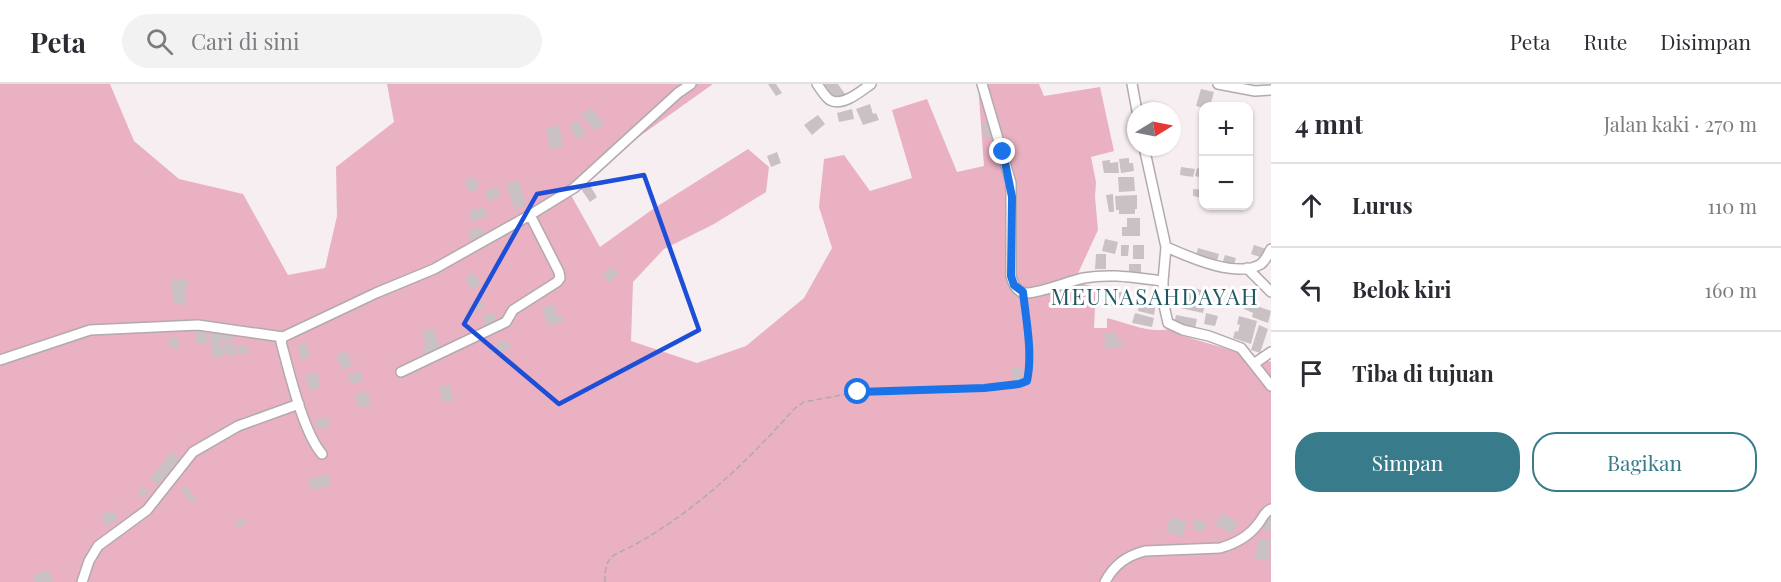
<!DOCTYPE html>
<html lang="id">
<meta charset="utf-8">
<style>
body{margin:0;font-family:"Playfair Display",serif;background:#f2f2f3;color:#2b2b33}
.controls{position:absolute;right:18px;top:18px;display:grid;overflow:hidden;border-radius:12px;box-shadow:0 2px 4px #0004}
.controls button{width:54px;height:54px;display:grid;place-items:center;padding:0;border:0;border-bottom:2px solid #e1e1e2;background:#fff;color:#2b2b33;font:30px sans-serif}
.compass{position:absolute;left:1127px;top:18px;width:54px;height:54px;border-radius:50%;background:#fff;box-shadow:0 2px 4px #0004;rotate:80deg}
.stop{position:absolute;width:18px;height:18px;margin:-14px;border:4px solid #1a73e8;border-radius:50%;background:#fff}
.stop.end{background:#1a73e8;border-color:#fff;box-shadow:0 2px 6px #0008}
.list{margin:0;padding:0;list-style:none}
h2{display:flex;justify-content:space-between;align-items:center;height:78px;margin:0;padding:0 24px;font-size:26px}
h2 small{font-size:20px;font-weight:400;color:#7c7c81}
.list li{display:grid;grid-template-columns:39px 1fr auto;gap:18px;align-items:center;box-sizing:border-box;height:84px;padding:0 24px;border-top:2px solid #e1e1e2}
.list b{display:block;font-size:22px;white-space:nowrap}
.list em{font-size:20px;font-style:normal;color:#7c7c81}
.actions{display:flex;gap:12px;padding:18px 24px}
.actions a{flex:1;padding:14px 0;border:2px solid #387c8b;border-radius:24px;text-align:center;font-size:21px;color:#387c8b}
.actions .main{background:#387c8b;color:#fff}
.icon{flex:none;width:33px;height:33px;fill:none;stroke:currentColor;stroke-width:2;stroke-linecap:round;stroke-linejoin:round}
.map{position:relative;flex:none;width:1271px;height:498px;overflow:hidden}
header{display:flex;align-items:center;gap:36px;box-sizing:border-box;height:84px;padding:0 30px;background:#fff;border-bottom:2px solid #e1e1e2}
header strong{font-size:28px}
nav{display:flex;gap:33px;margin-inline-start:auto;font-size:21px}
.search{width:420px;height:54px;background:#f2f2f3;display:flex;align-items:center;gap:15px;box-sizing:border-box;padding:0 21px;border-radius:33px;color:#7c7c81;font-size:22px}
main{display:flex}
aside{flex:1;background:#fff}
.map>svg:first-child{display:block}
.green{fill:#e9b1c2}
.building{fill:#c9c1c3}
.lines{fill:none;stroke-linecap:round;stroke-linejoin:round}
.street-casing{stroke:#b2aaac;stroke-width:12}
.path{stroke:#b1aaac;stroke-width:1.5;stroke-dasharray:6 3;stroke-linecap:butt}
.street{stroke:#fff;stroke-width:9}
.route{stroke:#1a73e8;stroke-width:8}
.marked{fill:none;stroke:#1d4ed8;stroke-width:4.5;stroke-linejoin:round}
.labels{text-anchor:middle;stroke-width:6;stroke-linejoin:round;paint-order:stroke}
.quarter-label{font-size:22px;letter-spacing:1.5px;fill:#1e5661;stroke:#fefefe}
</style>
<header>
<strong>Peta</strong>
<div class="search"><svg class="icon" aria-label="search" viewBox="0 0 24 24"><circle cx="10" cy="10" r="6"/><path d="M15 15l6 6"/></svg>Cari di sini</div>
<nav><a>Peta</a><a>Rute</a><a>Disimpan</a></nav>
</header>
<main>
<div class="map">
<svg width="1271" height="498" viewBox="0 0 1271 498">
<rect width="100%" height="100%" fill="#f7eef1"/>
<path class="green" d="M0,0H110L134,57L179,95L243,110L288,191L325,184L337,132L336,83L394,38L387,0H713L567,104L600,163L653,125L748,65L769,83L766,108L714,140L664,165L633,198L631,257L697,279L746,262L804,214L832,164L819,123L824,75L844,71L870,107L912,94L892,26L927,15L957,88L984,82L978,0H1039L1044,12L1100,3L1114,67L1091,73L1096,98L1095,113L1098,146L1074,198L1096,203L1094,244H1107V234C1132,240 1145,249 1171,245L1180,251L1271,278V498H0Z"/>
<path class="building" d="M768,0H776L782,9L776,12Z
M824,0H838L845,10L836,17Z
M1201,5L1214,8L1210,22H1204V24L1196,22Z
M870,20L873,30L876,29L879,36L863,41L856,25Z
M591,23L604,41L594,47L582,30Z
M852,25L854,35L839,38L837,29Z
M818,31L825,40L812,51L804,41Z
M578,36L586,50L577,55L569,42Z
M990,39L993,52L985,54L982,41Z
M559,41L563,63L550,65L546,44Z
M777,68L781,79L771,83L767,72Z
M1129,74V79H1133L1134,87L1121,89L1119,75Z
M1110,76V79L1118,78L1119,89H1104L1102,77Z
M1181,83L1195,85L1193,93L1180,91Z
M1197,84L1204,86V94L1195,92Z
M475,93L479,105L469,108L465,96Z
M1118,93H1134L1135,107L1119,108Z
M519,96L526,122L514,125L506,100Z
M589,100L597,113L590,118L581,105Z
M497,103L500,113L489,117L485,107Z
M1193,105L1204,106L1203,114L1193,112Z
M1113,110L1114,128H1109L1106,111Z
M1137,111V125H1135V130H1119V126H1116L1115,112Z
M485,123L487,133L471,138L469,127Z
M1127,134H1140V152H1122V143H1127Z
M481,143L485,154L473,159L468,148Z
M1105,155L1118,158L1115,170L1102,167Z
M1121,161H1129L1128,172H1121Z
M1133,161H1144V175H1133Z
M1254,161L1266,165L1263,174L1251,170Z
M1198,164L1219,170L1216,180L1195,174Z
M1096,170H1106V185H1095Z
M1225,171L1236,174L1233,184L1222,180Z
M1129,180H1141V189L1129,188Z
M612,183L618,190L609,198L603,191Z
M474,189L481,201L472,206L465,194Z
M172,195L187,196L185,221L174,220V207H171Z
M1189,203L1202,206L1201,210L1207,211L1203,229L1180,224L1183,206L1188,207Z
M1103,205H1109V209L1125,208V215L1121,216V221L1104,222Z
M1140,215L1156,219L1154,231L1138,227Z
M481,216L484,225L478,227L475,218Z
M1246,218L1271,227L1268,239L1252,233L1253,229L1244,225Z
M553,220L557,232L562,231L564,237L548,242L542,224Z
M494,229L498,241L486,245L482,232Z
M1135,229L1154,234L1152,243L1132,239Z
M1206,229L1218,232L1215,242L1204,240Z
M1176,231L1197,235L1195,244L1174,240Z
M1239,232L1257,237L1251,260L1233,254L1235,247L1238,248L1240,241L1237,240Z
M1259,241L1268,245L1260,269L1251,266Z
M206,243L207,259L196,260L195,244Z
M433,244L442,268L426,273L422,263L426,261L422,248Z
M232,248L234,255L223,257L221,250Z
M1116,248L1118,257L1122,256L1123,262L1106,265L1104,250Z
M220,249L224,272L213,274L209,251Z
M168,254H178L179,263H169Z
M508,256L510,265L499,268L497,259Z
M234,258L236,271L226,272L223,259Z
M306,259L310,273L301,276L297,261Z
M247,261L248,269L238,271L237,262Z
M346,267L353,281L343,286L336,272Z
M1021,283L1023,295L1013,297L1012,284Z
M361,287L363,297L351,300L348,290Z
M317,288L320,303L309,306L305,291Z
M449,300L454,316L443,319L439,303Z
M368,307L371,321L359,324L355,311Z
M327,333L330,342L318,346L315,336Z
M172,367L180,374L158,401L150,395Z
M328,390L331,401L311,406L309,395Z
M184,401L196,415L192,419L180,405Z
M142,402L149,408L144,414L137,407Z
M113,426L118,436L106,442L101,432Z
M1271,428V446L1264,447L1263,433Z
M1222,429L1238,438L1232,450L1215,441Z
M1171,433L1187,438L1182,453L1166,447Z
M242,434L246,438L239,445L235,440Z
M1195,435L1207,438L1204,448L1192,445Z
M1259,454L1271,456L1269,477L1254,474Z
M49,486L53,498H35L33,491Z"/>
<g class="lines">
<g class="street-casing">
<path id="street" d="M817,0C820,4 825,13 830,16C843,23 861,7 871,0
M982,0L1011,99V192C1013,200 1017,208 1025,209C1038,210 1069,197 1084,194C1111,189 1136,194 1163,197
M1132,0L1137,27
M1218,0L1255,7L1271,6
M1144,63L1166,163L1163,197V217L1168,239L1183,246L1209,252L1241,264L1271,302
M1166,163C1189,173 1237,195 1261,180C1266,176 1268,170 1271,165
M1247,184L1271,208
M0,276L90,246L198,241L283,253
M1255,279L1271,268
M401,288L506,238L513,226L557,198L560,194L559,188L530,131
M322,370C303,348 289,287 281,258L283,253L376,209L434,185L530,131L574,104L678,9L691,0
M82,498L89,477L98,462L147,426L193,368L238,342L299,320
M1105,498C1114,481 1126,472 1145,467L1220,464C1234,460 1249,452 1258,440C1263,434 1264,428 1271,425"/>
</g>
<path class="path" d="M605,498C604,469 615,472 636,460C697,426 748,377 794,325L804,318L858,308L984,304L1019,300L1027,297C1033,272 1026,243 1024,218"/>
<use href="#street" class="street"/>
</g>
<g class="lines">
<path class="route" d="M858,308L984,304L1019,300L1027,297C1033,269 1026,236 1023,208L1014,201L1011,192L1012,113L1003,68"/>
</g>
<path class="marked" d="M644,91L699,246L559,320L464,240L537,110Z"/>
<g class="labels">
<g class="quarter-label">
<text x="1155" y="221">MEUNASAHDAYAH</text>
</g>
</g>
</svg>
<div class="controls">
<button>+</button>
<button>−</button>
</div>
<svg class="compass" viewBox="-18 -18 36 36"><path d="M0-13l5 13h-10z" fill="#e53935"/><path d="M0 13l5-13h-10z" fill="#7c7c81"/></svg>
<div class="stop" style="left:858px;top:308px"></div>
<div class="stop end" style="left:1003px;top:68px"></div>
</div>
<aside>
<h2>4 mnt<small>Jalan kaki · 270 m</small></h2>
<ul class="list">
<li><svg class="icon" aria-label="ahead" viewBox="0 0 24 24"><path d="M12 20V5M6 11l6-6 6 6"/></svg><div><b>Lurus</b></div><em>110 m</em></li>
<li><svg class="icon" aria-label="left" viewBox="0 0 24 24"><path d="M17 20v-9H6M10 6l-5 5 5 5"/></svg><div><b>Belok kiri</b></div><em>160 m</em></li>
<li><svg class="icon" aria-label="arrive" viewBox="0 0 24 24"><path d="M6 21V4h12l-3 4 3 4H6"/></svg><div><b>Tiba di tujuan</b></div></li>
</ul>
<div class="actions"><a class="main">Simpan</a><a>Bagikan</a></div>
</aside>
</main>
